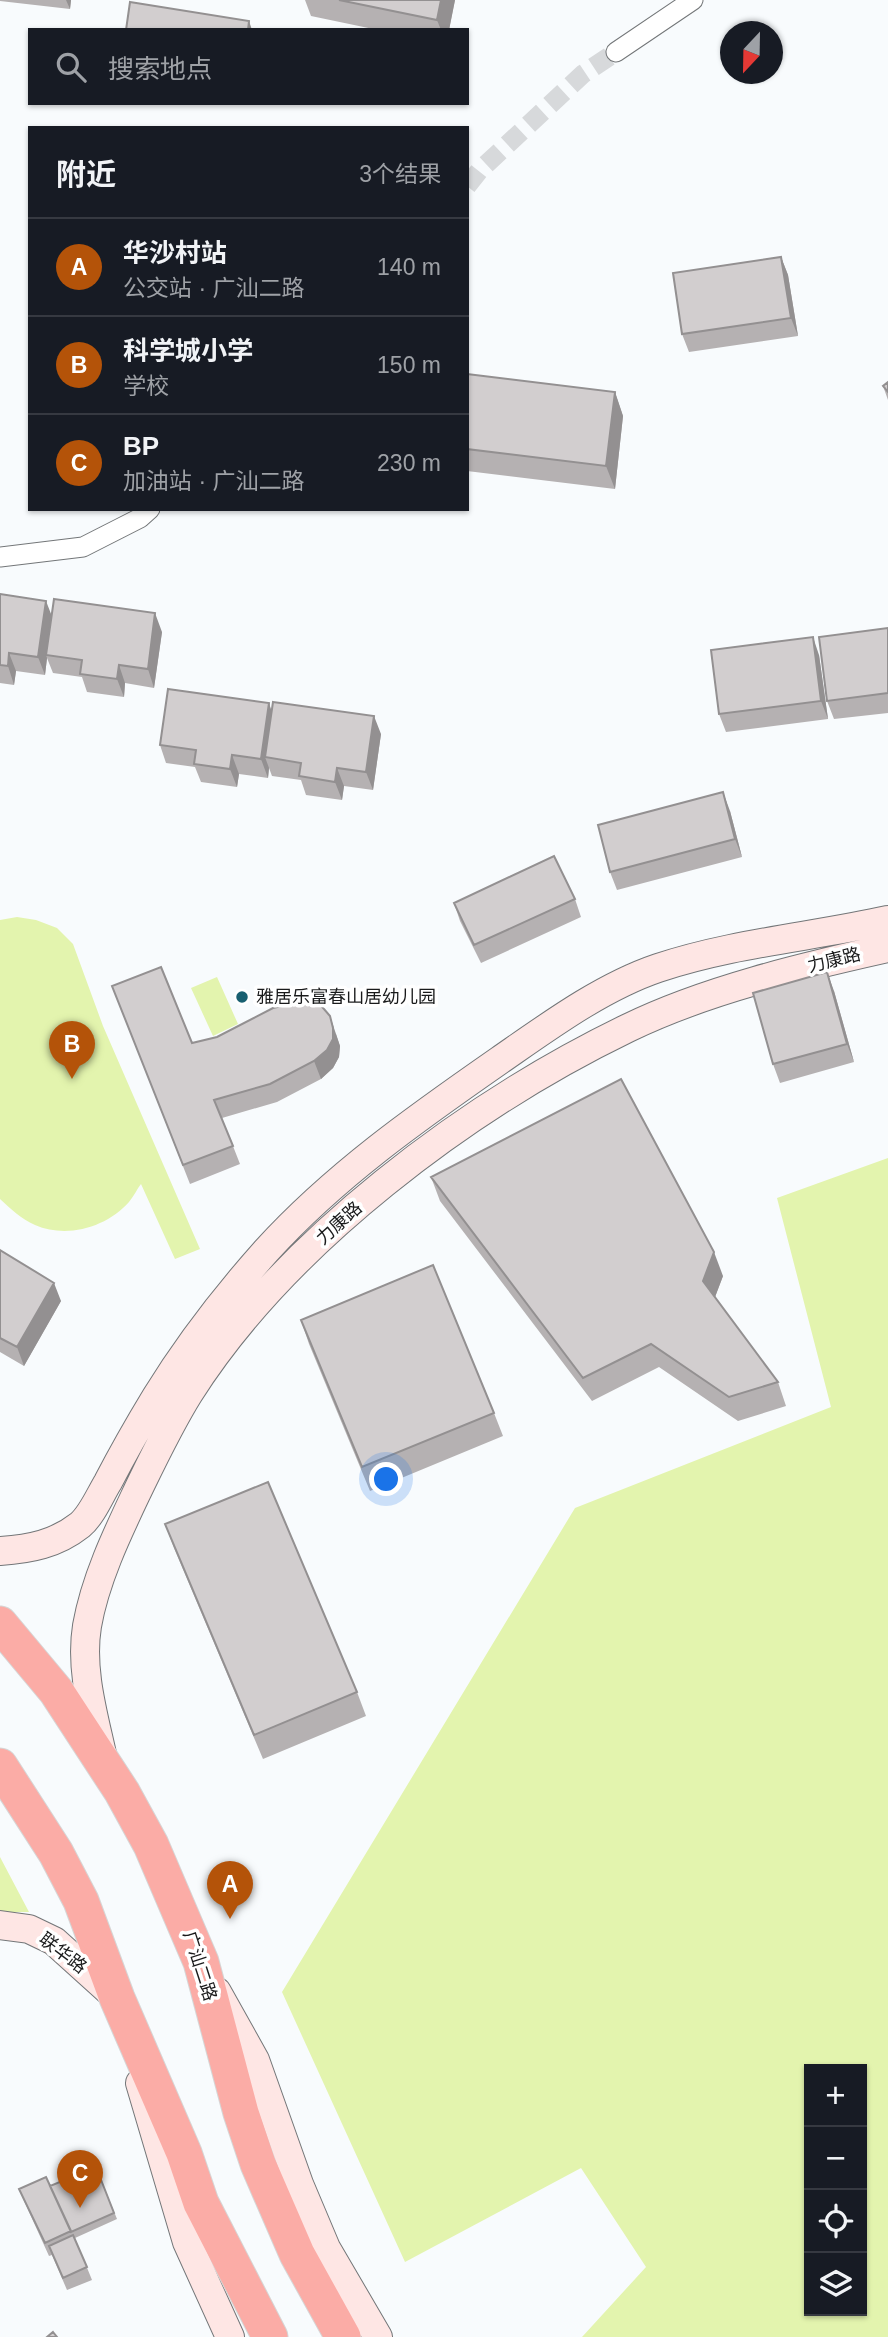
<!DOCTYPE html>
<html lang="zh">
<meta charset="utf-8">
<style>
body{margin:0;font-family:Arial,"Noto Sans SC",sans-serif;background:#20242c;color:#f1f3f6}
.controls{position:absolute;right:21px;bottom:21px;display:grid;overflow:hidden;border-radius:0px;box-shadow:0 2px 5px #0004}
.controls button{width:63px;height:63px;display:grid;place-items:center;padding:0;border:0;border-bottom:2px solid #363941;background:#171b24;color:#f1f3f6;font:35px sans-serif}
.compass{position:absolute;left:720px;top:21px;width:63px;height:63px;border-radius:50%;background:#171b24;box-shadow:0 2px 5px #0004;rotate:202deg}
.you{position:absolute;left:387px;top:1480px;width:24px;height:24px;margin:-18px;border:5px solid #fff;border-radius:50%;background:#1a73e8;box-shadow:0 0 0 10px #1a73e833}
.badge{display:grid;place-items:center;width:46px;height:46px;border-radius:50%;background:#b45309;color:#fff;font-size:23px;font-weight:700}
.pin{position:absolute;translate:-50% -58px;filter:drop-shadow(0 2px 4px #0008)}
.pin::after{content:'';position:absolute;top:37px;width:24px;height:21px;background:inherit;clip-path:polygon(0 0,100% 0,50% 100%)}
.list{margin:0;padding:0;list-style:none}
h2{display:flex;justify-content:space-between;align-items:center;height:91px;margin:0;padding:0 28px;font-size:30px}
h2 small{font-size:23px;font-weight:400;color:#9ea1a6}
.list li{display:grid;grid-template-columns:46px 1fr auto;gap:21px;align-items:center;box-sizing:border-box;height:98px;padding:0 28px;border-top:2px solid #363941}
.list b{display:block;font-size:26px;white-space:nowrap}
.list p{margin:0;font-size:23px;white-space:nowrap;color:#9ea1a6}
.list em{font-size:23px;font-style:normal;color:#9ea1a6}
.icon{flex:none;width:38px;height:38px;fill:none;stroke:currentColor;stroke-width:2;stroke-linecap:round;stroke-linejoin:round}
.map{position:relative;flex:none;width:888px;height:2337px;overflow:hidden}
.search{position:absolute;background:#171b24;box-shadow:0 2px 5px #0004;left:28px;top:28px;width:441px;height:77px;display:flex;align-items:center;gap:18px;box-sizing:border-box;padding:0 24px;border-radius:0px;color:#9ea1a6;font-size:26px}
.panel{position:absolute;background:#171b24;box-shadow:0 2px 5px #0004;left:28px;top:126px;width:441px;height:385px;border-radius:0px}
.map>svg:first-child{display:block}
.green{fill:#e3f4ae;fill-rule:evenodd}
.lines{fill:none;stroke-linecap:round;stroke-linejoin:round}
.street-tunnel{stroke:#d7d9db;stroke-width:19;stroke-dasharray:19 10;stroke-linecap:butt}
.street-casing{stroke:#737678;stroke-width:21}
.secondary-casing{stroke:#737678;stroke-width:30}
.highway-casing{stroke:#d6d6d6;stroke-width:37}
.street{stroke:#fff;stroke-width:19}
.secondary{stroke:#fee6e4;stroke-width:28}
.highway{stroke:#fbaca6;stroke-width:35}
.wall{fill:#b5b1b2}
.shaded-wall{fill:#939091}
.building{fill:#d2cecf;stroke:#939091;stroke-width:2}
.poi-dot{fill:#185f70;stroke:#fff;stroke-width:2.5}
.labels{text-anchor:middle;stroke-width:7;stroke-linejoin:round;paint-order:stroke}
.street-label{font-size:18px;fill:#191a1b;stroke:#fff}
.poi-label{font-size:18px;fill:#191a1b;stroke:#fff;text-anchor:start}
</style>
<div class="map">
<svg width="888" height="2337" viewBox="0 0 888 2337">
<rect width="100%" height="100%" fill="#f8fbfd"/>
<path class="green" d="M17,917L36,920L57,928L73,944L103,1026L200,1249L175,1259L141,1184C137,1189 134,1196 129,1202C107,1227 67,1239 35,1225C21,1219 11,1209 0,1199V920Z
M217,977L238,1024L213,1036L191,988Z
M888,1158V2337H582L646,2267L581,2168L405,2262L282,1992L575,1508L831,1407L777,1198ZM862,2069V2311H809V2069Z
M0,1857L29,1912H0Z"/>
<g class="lines">
<path class="street-tunnel" d="M467,186L479,171L583,74L616,52"/>
<g class="street-casing">
<path id="street" d="M616,52L693,0
M0,557L83,547L140,518L150,509"/>
</g>
<g class="secondary-casing">
<path id="secondary" d="M0,1551C30,1549 56,1544 80,1525C92,1515 100,1495 108,1482C123,1453 139,1425 156,1397C188,1345 225,1297 266,1251C334,1176 418,1117 500,1060C549,1026 602,987 658,968C733,943 812,937 888,920
M102,1754C93,1713 80,1669 87,1626C95,1580 117,1534 137,1492C153,1459 169,1425 189,1393C285,1242 467,1106 628,1028C706,990 803,967 888,948
M0,1925L29,1929L54,1941L116,1997
M217,1992L255,2060L299,2184L326,2248L378,2337
M140,2083L187,2242L230,2337"/>
</g>
<g class="highway-casing">
<path id="highway" d="M0,1624L56,1691L122,1792L151,1845L201,1962L241,2113L258,2164L297,2254L343,2337
M0,1766L56,1853L81,1901L117,1998L184,2153L201,2203L270,2337"/>
</g>
<use href="#street" class="street"/>
<use href="#secondary" class="secondary"/>
<use href="#highway" class="highway"/>
</g>
<path class="wall" d="M0,0H71L70,9L0,1Z
M305,0H455L449,30H378L311,16Z
M781,257L788,275L798,336L689,352L682,334Z
M467,374L615,392L623,416L615,489L467,471Z
M888,382V400L883,386Z
M0,594L52,616L162,632L154,688L125,683L124,697L87,692L82,677L53,673L47,658L45,675L16,671L14,685L0,683Z
M888,628V713L834,719L827,701Z
M819,655L828,719L726,732L719,714Z
M269,703L271,711L381,734L373,790L344,786L342,800L306,795L301,780L272,776L269,768L268,778L239,774L237,787L201,782L195,767L166,763L160,745Z
M730,811L742,857L617,890L610,872Z
M575,899L581,917L481,963L460,921L454,903Z
M112,986L192,1043L217,1037L336,1034L340,1046L339,1057L333,1068L321,1079L277,1102L222,1118L240,1164L190,1184Z
M834,991L854,1062L780,1083L773,1064Z
M431,1177L723,1276L715,1297L778,1382L786,1406L738,1421L659,1367L592,1401L440,1201Z
M0,1250L61,1301L24,1366L0,1352Z
M301,1320L494,1413L503,1436L370,1491L309,1344Z
M165,1524L357,1692L366,1716L263,1759L174,1548Z
M96,2167L117,2219L75,2238L92,2280L67,2290L52,2255L49,2256L24,2201L19,2189L50,2186Z"/>
<path class="shaded-wall" d="M66,0H71L70,9Z
M441,0H455L449,30H441L437,20Z
M249,21L252,30H248Z
M781,257L788,275L798,336L791,318Z
M615,392L623,416L615,489L606,466Z
M46,601L53,619L46,655L47,658L45,675L38,657Z
M155,613L162,632L154,688L148,669Z
M813,637L819,655L828,719L821,701Z
M9,653L16,671L14,685L8,666Z
M119,665L125,683L124,697L117,679Z
M269,703L275,722L265,757L269,768L268,778L261,759Z
M374,716L381,734L373,790L366,772Z
M232,755L239,774L237,787L230,769Z
M337,768L344,786L342,800L335,782Z
M723,792L730,811L742,857L735,839Z
M827,972L834,991L854,1062L847,1044Z
M330,1016L340,1046L339,1057L333,1068L321,1079L314,1061Z
M714,1252L723,1276L712,1305L703,1281Z
M54,1283L61,1301L24,1366L17,1347Z"/>
<path class="building" d="M339,0H441L437,20Z
M130,2L249,21L248,30H126Z
M781,257L791,318L682,334L673,273Z
M467,374L615,392L606,466L467,449Z
M888,382V392L883,386Z
M0,594L46,601L38,657L9,653L8,666L0,665Z
M54,599L155,613L148,669L119,665L117,679L80,674L82,660L46,655Z
M888,628V693L827,701L819,637Z
M813,637L821,701L719,714L711,650Z
M168,689L269,703L261,759L232,755L230,769L194,764L196,750L160,745Z
M273,702L374,716L366,772L337,768L335,782L299,776L301,763L265,757Z
M723,792L735,839L610,872L598,825Z
M554,856L575,899L474,945L454,903Z
M161,967L192,1043L217,1037L273,1008L296,1003L318,1002L330,1016L333,1028V1039L327,1050L314,1061L270,1084L214,1100L233,1146L183,1165L112,986Z
M827,972L847,1044L773,1064L753,993Z
M621,1079L714,1252L703,1281L778,1382L729,1397L651,1344L583,1378L431,1177Z
M0,1250L54,1283L17,1347L0,1338Z
M433,1265L494,1413L362,1467L301,1320Z
M268,1482L357,1692L254,1735L165,1524Z
M96,2167L114,2213L71,2232L50,2186Z
M46,2177L71,2231L45,2243L19,2189Z
M73,2235L87,2267L63,2278L49,2246Z
M53,2332L57,2337H47Z"/>
<circle class="poi-dot" cx="242" cy="997" r="7"/>
<g class="labels">
<g class="street-label">
<text transform="translate(834 960) rotate(-14)" y="6">力康路</text>
<text transform="translate(339 1223) rotate(-42)" y="6">力康路</text>
<text transform="translate(63 1953) rotate(37)" y="6">联华路</text>
<text transform="translate(200 1966) rotate(72)" y="6">广汕二路</text>
</g>
<g class="poi-label">
<text x="256" y="1003">雅居乐富春山居幼儿园</text>
</g>
</g>
</svg>
<div class="controls">
<button>+</button>
<button>−</button>
<button><svg class="icon" aria-label="locate" viewBox="0 0 24 24"><circle cx="12" cy="12" r="6"/><path d="M12 2v4M12 18v4M2 12h4M18 12h4"/></svg></button>
<button><svg class="icon" aria-label="layers" viewBox="0 0 24 24"><path d="M12 4l9 5-9 5-9-5zM3 14l9 5 9-5"/></svg></button>
</div>
<svg class="compass" viewBox="-18 -18 36 36"><path d="M0-13l5 13h-10z" fill="#e53935"/><path d="M0 13l5-13h-10z" fill="#9ea1a6"/></svg>
<div class="you"></div>
<div class="pin badge" style="left:230px;top:1919px">A</div>
<div class="pin badge" style="left:72px;top:1079px">B</div>
<div class="pin badge" style="left:80px;top:2208px">C</div>
<div class="search"><svg class="icon" aria-label="search" viewBox="0 0 24 24"><circle cx="10" cy="10" r="6"/><path d="M15 15l6 6"/></svg>搜索地点</div>
<section class="panel">
<h2>附近<small>3个结果</small></h2>
<ul class="list">
<li><span class="badge">A</span><div><b>华沙村站</b><p>公交站 · 广汕二路</p></div><em>140 m</em></li>
<li><span class="badge">B</span><div><b>科学城小学</b><p>学校</p></div><em>150 m</em></li>
<li><span class="badge">C</span><div><b>BP</b><p>加油站 · 广汕二路</p></div><em>230 m</em></li>
</ul>
</section>
</div>
